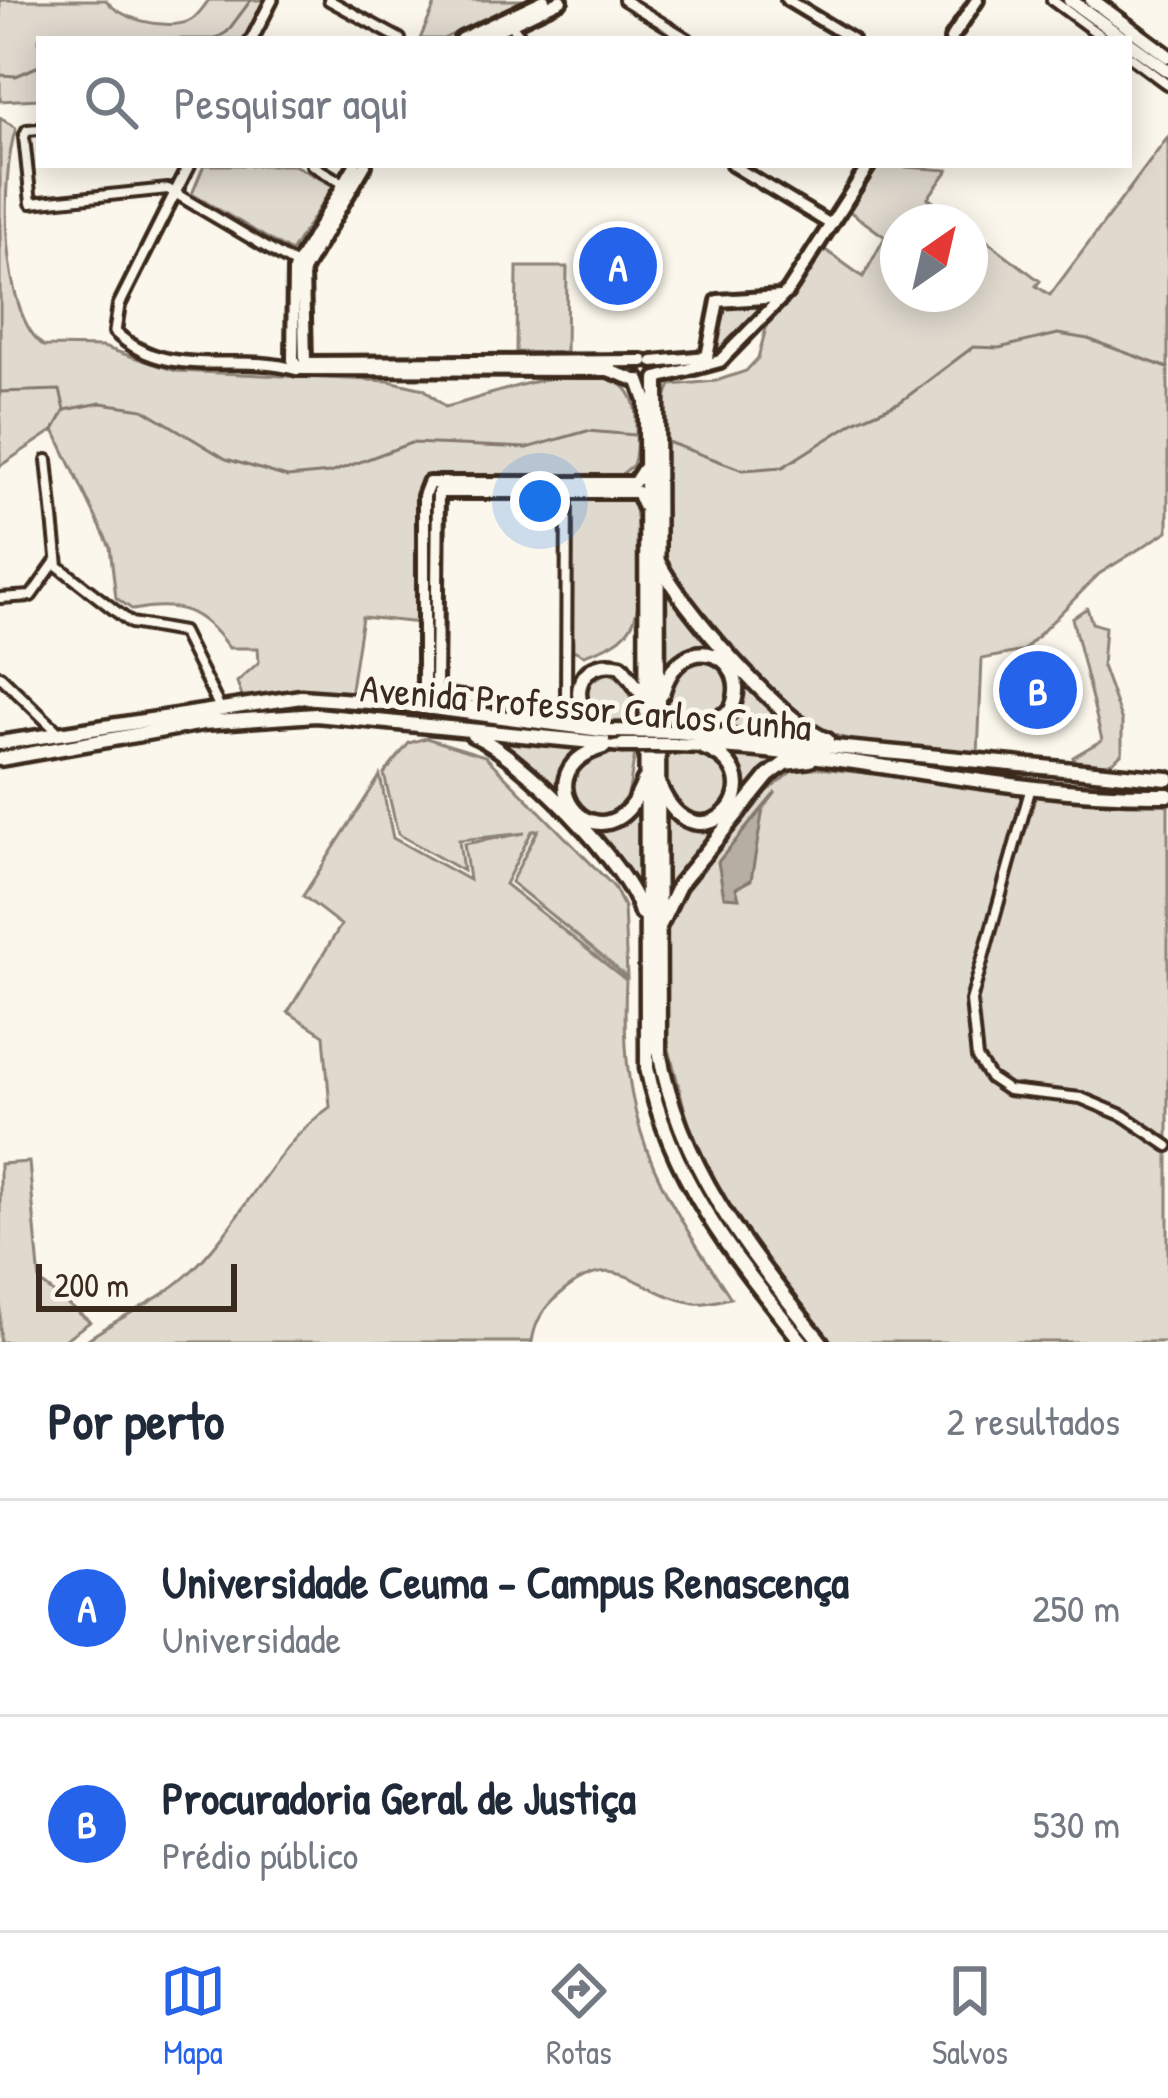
<!DOCTYPE html>
<html lang="pt">
<meta charset="utf-8">
<style>
body{margin:0;font-family:"Patrick Hand",sans-serif;background:#f6f6f7;color:#1f2937}
.compass{position:absolute;left:880px;top:204px;width:108px;height:108px;border-radius:50%;background:#fff;box-shadow:0 6px 30px #0003;rotate:34deg}
.scale{position:absolute;left:36px;bottom:30px;width:201px;box-sizing:border-box;padding-left:12px;border:6px solid #3b2a1e;border-top:0;font-size:33px;line-height:42px;white-space:nowrap;color:#3b2a1e;-webkit-text-stroke:9px #fbf7ec;paint-order:stroke}
.you{position:absolute;left:540px;top:501px;width:42px;height:42px;margin:-30px;border:9px solid #fff;border-radius:50%;background:#1a73e8;box-shadow:0 0 0 18px #1a73e833}
.badge{display:grid;place-items:center;width:78px;height:78px;border-radius:50%;background:#2563eb;color:#fff;font-size:39px;font-weight:700}
.pin{position:absolute;translate:-50% -50%;border:6px solid #fff;box-shadow:0 3px 12px #0006}
.list{margin:0;padding:0;list-style:none}
h2{display:flex;justify-content:space-between;align-items:center;height:156px;margin:0;padding:0 48px;font-size:51px}
h2 small{font-size:39px;font-weight:400;color:#747a83}
.list li{display:grid;grid-template-columns:78px 1fr auto;gap:36px;align-items:center;box-sizing:border-box;height:216px;padding:0 48px;border-top:3px solid #e0e1e3}
.list b{display:block;font-size:45px;white-space:nowrap}
.list p{margin:0;font-size:39px;white-space:nowrap;color:#747a83}
.list em{font-size:39px;font-style:normal;color:#747a83}
.icon{flex:none;width:66px;height:66px;fill:none;stroke:currentColor;stroke-width:2;stroke-linecap:round;stroke-linejoin:round}
.map{position:relative;flex:none;width:1168px;height:1342px;overflow:hidden}
.search{position:absolute;background:#fff;box-shadow:0 6px 30px #0003;left:36px;right:36px;top:36px;height:132px;display:flex;align-items:center;gap:30px;box-sizing:border-box;padding:0 42px;border-radius:0px;color:#747a83;font-size:45px}
.sheet{height:588px;background:#fff}
nav{display:flex;justify-content:space-around;align-items:center;box-sizing:border-box;height:168px;border-top:3px solid #e0e1e3;background:#fff;font-size:33px;color:#747a83}
nav a{display:grid;justify-items:center;gap:6px}
nav .on{color:#2563eb}
.map>svg:first-child{display:block}
.green{fill:#dfd9ce;stroke:#8d8276;stroke-width:3}
.water{fill:#b6aea2;stroke:#85796d;stroke-width:3}
.lines{fill:none;stroke-linecap:round;stroke-linejoin:round}
.stream{stroke:#85796d;stroke-width:3}
.minor-casing{stroke:#3b2a1e;stroke-width:16}
.tertiary-casing{stroke:#3b2a1e;stroke-width:18}
.secondary-casing{stroke:#3b2a1e;stroke-width:20}
.primary-casing{stroke:#3b2a1e;stroke-width:21}
.minor{stroke:#fbf7ec;stroke-width:8}
.tertiary{stroke:#fbf7ec;stroke-width:9}
.secondary{stroke:#fbf7ec;stroke-width:10}
.primary{stroke:#fbf7ec;stroke-width:12}
.primary-bridge-casing{stroke:#3b2a1e;stroke-width:21;stroke-linecap:butt}
.primary-bridge{stroke:#fbf7ec;stroke-width:12}
.labels{text-anchor:middle;stroke-width:10;stroke-linejoin:round;paint-order:stroke}
.street-label{font-size:39px;fill:#3b2a1e;stroke:#fbf7ec}
</style>
<div class="map">
<svg width="1168" height="1342" viewBox="0 0 1168 1342">
<rect width="100%" height="100%" fill="#fbf7ec"/>
<filter id="ink" filterUnits="userSpaceOnUse"><feTurbulence type="fractalNoise" baseFrequency=".00833" numOctaves="2"/><feDisplacementMap in="SourceGraphic" scale="24" xChannelSelector="R" yChannelSelector="G"/><feConvolveMatrix kernelMatrix="1 2 1 2 8 2 1 2 1" color-interpolation-filters="sRGB"/></filter>
<g filter="url(#ink)">
<path class="green" d="M0,0H106C119,19 167,31 189,21C197,18 203,7 209,0H264L244,39H39V99L0,101Z
M437,0H523L443,39H420Z
M0,118L16,128C0,177 0,314 44,346L103,347L176,371L389,381L424,389L445,407C488,399 635,332 636,419C636,435 638,451 633,465L616,479L425,478L418,491L420,623L362,617L350,695L242,696L237,682L259,662L258,648H229C202,611 179,600 133,610L116,598L110,547L54,430L0,466Z
M1168,137V531L1099,574L1023,651L982,659L978,756C926,752 872,751 824,731C790,716 687,609 670,575C653,541 654,417 671,385L716,381L746,371L758,358L768,321L799,290L824,249L863,277L885,237L849,211L879,165L948,170L928,198L961,222H898V294H970V228L1040,281L1036,286L1050,295Z
M204,165H294L333,186L291,252L192,194Z
M517,267H567L566,353L516,352Z
M768,303L715,358L710,359L718,305Z
M571,497L633,498C638,522 645,602 632,624C622,643 603,648 584,655L571,649Z
M661,583L774,708L804,734L715,730C768,699 735,671 700,649L677,655L662,677Z
M1087,608L1092,623L1105,627L1102,666L1122,721V753C1109,768 1096,768 1077,765L1073,757L1102,740L1072,618Z
M701,657L723,666L733,688L725,710L696,725L663,721L677,666Z
M608,672L628,683L634,721L600,722L588,711L587,684Z
M426,738L485,756L614,887L624,907L627,977L511,882L538,830L532,831L505,884L626,980C619,1125 654,1182 731,1298C720,1300 705,1305 694,1303C635,1293 617,1244 559,1295C543,1308 535,1322 532,1342H84C116,1318 156,1303 186,1276C242,1226 269,1150 330,1107L324,1035L288,1012L341,925L303,896L380,776L393,838L469,880L464,844L525,833L459,840L463,871L398,834L384,774L409,743Z
M496,741L588,748L560,772L559,796C585,827 605,838 638,808L641,902L636,888Z
M664,751C682,752 707,750 721,763C747,787 721,814 697,821L667,797Z
M722,752L791,754L753,786L663,902L661,801C672,825 694,834 719,822L741,794Z
M604,753H635L627,804L610,818L579,809L570,785L578,766Z
M798,766L1168,804V1342H832L736,1221L693,1142L665,1033L667,926L684,890L754,802Z
M29,1162L40,1282L90,1322L61,1342H0V1164Z"/>
<path class="water" d="M776,792L763,809L751,880L736,888L739,898L724,897L718,862Z"/>
<g class="lines">
<path class="stream" d="M215,39L227,32L251,0
M0,75L16,76L39,66
M0,392L60,390L65,410
M54,430L65,410L101,403L143,409L226,459L287,477L330,473L411,443L527,448L587,431L635,435
M662,440L743,470L783,467L856,421L900,402L973,347L999,348L1058,334L1088,339L1168,368"/>
<g class="minor-casing">
<path id="minor" d="M329,0L400,39
M624,0L688,39
M1052,0L1105,39
M1129,56L1168,85
M39,129L27,130L24,137L31,203L168,189L296,265
M312,165L344,184
M47,460L58,566L131,623L182,632L219,706
M0,598L31,596L55,562
M0,676L58,732
M438,693L559,708L566,703L567,491
M1031,787L971,1001L977,1058L990,1078L1008,1090L1081,1098L1124,1116L1168,1146"/>
</g>
<g class="tertiary-casing">
<path id="tertiary" d="M787,0L852,39
M507,20L522,39
M252,39L272,0
M189,165L119,305L115,332C169,383 234,351 298,370
M732,165L830,224"/>
</g>
<g class="secondary-casing">
<path id="secondary" d="M461,39L544,0
M479,39L561,0
M951,39L977,0
M355,165L294,270L293,360L298,369L608,370L638,381
M365,165L303,271L305,363L643,361
M653,362L707,357L718,301L780,297
M657,378L720,361L788,291L869,165
M409,705L424,686V496L429,483H634L643,469
M477,708L449,702L436,689L438,492H637L643,506"/>
</g>
<g class="primary-casing">
<path id="primary" d="M1070,0L1124,39
M1092,0L1168,56
M1129,43L1168,71
M657,379L659,1051C681,1170 748,1251 821,1342
M639,381L646,401L647,1068C670,1179 733,1256 802,1342
M658,561C678,603 783,725 827,740
M662,694C681,623 758,656 730,712L695,729
M601,728C564,706 576,655 621,666L642,694
M678,732L1168,779
M473,735C518,753 630,866 641,913
M0,743L301,697L409,705L609,731
M675,745C841,748 1002,798 1168,795
M603,747C513,774 607,881 644,781
M0,759L203,723L316,715L623,745
M660,787C698,875 784,778 704,748
M660,925L679,885L768,776L785,763L810,760"/>
</g>
<use href="#minor" class="minor"/>
<use href="#tertiary" class="tertiary"/>
<use href="#secondary" class="secondary"/>
<use href="#primary" class="primary"/>
<g class="primary-bridge-casing">
<path id="primary-bridge" d="M609,731L678,732
M623,745H675"/>
</g>
<use href="#primary-bridge" class="primary-bridge"/>
</g>
</g>
<g class="labels">
<g class="street-label">
<text transform="translate(586 707) rotate(5)" y="14">Avenida Professor Carlos Cunha</text>
</g>
</g>
</svg>
<svg class="compass" viewBox="-18 -18 36 36"><path d="M0-13l5 13h-10z" fill="#e53935"/><path d="M0 13l5-13h-10z" fill="#747a83"/></svg>
<div class="scale">200 m</div>
<div class="you"></div>
<div class="pin badge" style="left:618px;top:266px">A</div>
<div class="pin badge" style="left:1038px;top:690px">B</div>
<div class="search"><svg class="icon" aria-label="search" viewBox="0 0 24 24"><circle cx="10" cy="10" r="6"/><path d="M15 15l6 6"/></svg>Pesquisar aqui</div>
</div>
<section class="sheet">
<h2>Por perto<small>2 resultados</small></h2>
<ul class="list">
<li><span class="badge">A</span><div><b>Universidade Ceuma - Campus Renascença</b><p>Universidade</p></div><em>250 m</em></li>
<li><span class="badge">B</span><div><b>Procuradoria Geral de Justiça</b><p>Prédio público</p></div><em>530 m</em></li>
</ul>
</section>
<nav>
<a class="on"><svg class="icon" aria-label="map" viewBox="0 0 24 24"><path d="M3 6l6-2 6 2 6-2v14l-6 2-6-2-6 2zM9 4v14M15 6v14"/></svg>Mapa</a>
<a><svg class="icon" aria-label="directions" viewBox="0 0 24 24"><path d="M12 3l9 9-9 9-9-9zM9 14v-3h6M13 9l2 2-2 2"/></svg>Rotas</a>
<a><svg class="icon" aria-label="saved" viewBox="0 0 24 24"><path d="M7 4h10v16l-5-4-5 4z"/></svg>Salvos</a>
</nav>
